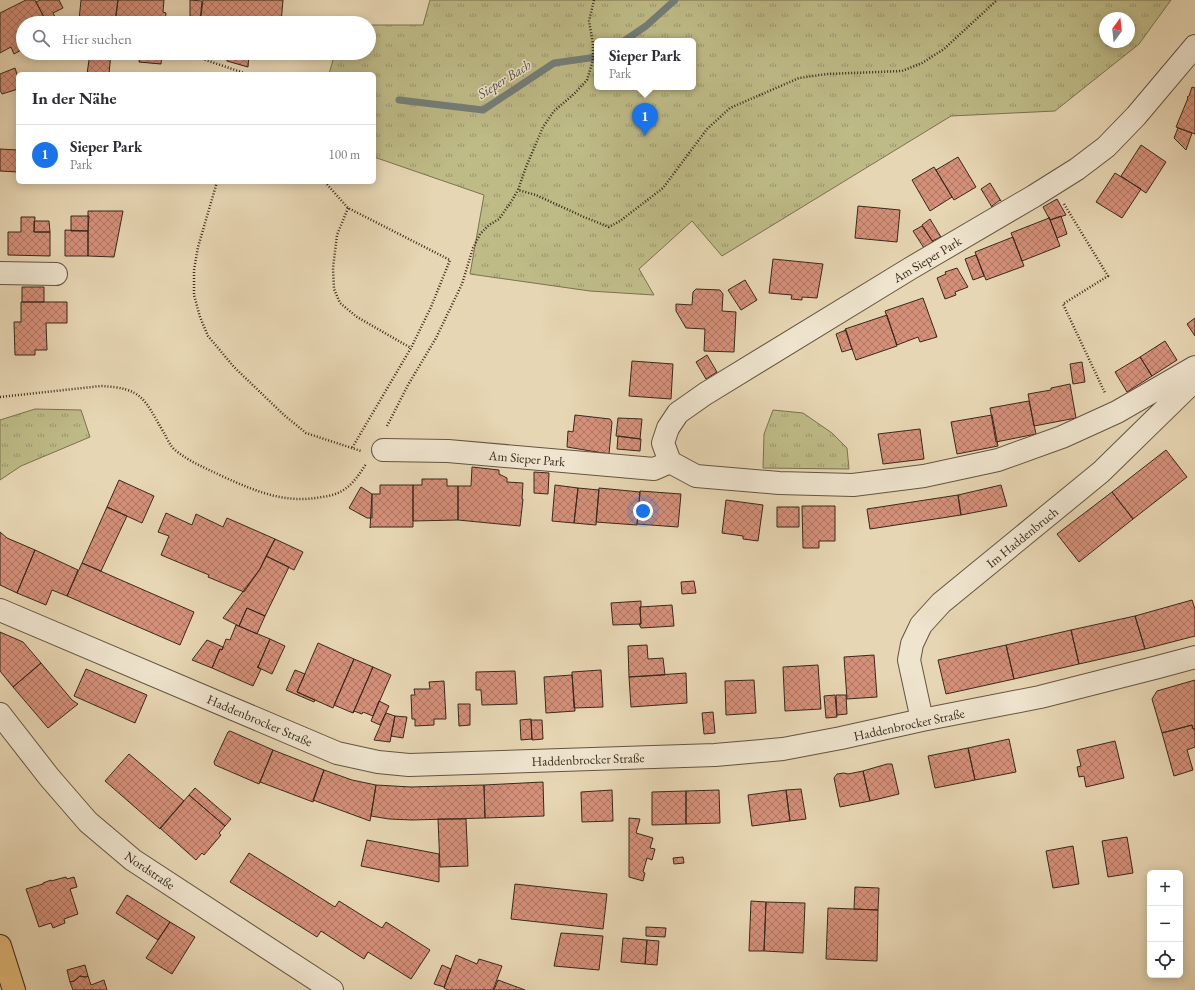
<!DOCTYPE html>
<html lang="de">
<meta charset="utf-8">
<style>
body{margin:0;font-family:"EB Garamond",serif;background:#f2f2f3;color:#2b2b33}
.controls{position:absolute;right:12px;bottom:12px;display:grid;overflow:hidden;border-radius:6px;box-shadow:0 2px 10px #0003}
.controls button{width:36px;height:36px;display:grid;place-items:center;padding:0;border:0;border-bottom:1px solid #e1e1e2;background:#fff;color:#2b2b33;font:20px sans-serif}
.compass{position:absolute;left:1099px;top:12px;width:36px;height:36px;border-radius:50%;background:#fff;box-shadow:0 2px 10px #0003;rotate:15deg}
.you{position:absolute;left:643px;top:511px;width:14px;height:14px;margin:-10px;border:3px solid #fff;border-radius:50%;background:#1a73e8;box-shadow:0 0 0 6px #1a73e833}
.badge{display:grid;place-items:center;width:26px;height:26px;border-radius:50%;background:#1a73e8;color:#fff;font-size:13px;font-weight:700}
.pin{position:absolute;translate:-50% -33px;filter:drop-shadow(0 1px 2px #0008)}
.pin::after{content:'';position:absolute;top:21px;width:14px;height:12px;background:inherit;clip-path:polygon(0 0,100% 0,50% 100%)}
.popup{position:absolute;left:594px;top:38px;width:102px;height:52px;box-sizing:border-box;display:grid;place-content:center;border-radius:6px;background:#fff;filter:drop-shadow(0 1px 3px #0005);font-size:13px;white-space:nowrap;color:#7c7c81}
.popup b{font-size:15px;color:#2b2b33}
.popup::after{content:'';position:absolute;left:50%;top:100%;margin-left:-8px;border:8px solid transparent;border-top-color:#fff}
.list{margin:0;padding:0;list-style:none}
h2{display:flex;justify-content:space-between;align-items:center;height:52px;margin:0;padding:0 16px;font-size:17px}
h2 small{font-size:13px;font-weight:400;color:#7c7c81}
.list li{display:grid;grid-template-columns:26px 1fr auto;gap:12px;align-items:center;box-sizing:border-box;height:60px;padding:0 16px;border-top:1px solid #e1e1e2}
.list b{display:block;font-size:15px;white-space:nowrap}
.list p{margin:0;font-size:13px;white-space:nowrap;color:#7c7c81}
.list em{font-size:13px;font-style:normal;color:#7c7c81}
.icon{flex:none;width:22px;height:22px;fill:none;stroke:currentColor;stroke-width:2;stroke-linecap:round;stroke-linejoin:round}
.map{position:relative;flex:none;width:1195px;height:990px;overflow:hidden}
.search{position:absolute;background:#fff;box-shadow:0 2px 10px #0003;left:16px;top:16px;width:360px;height:44px;display:flex;align-items:center;gap:10px;box-sizing:border-box;padding:0 14px;border-radius:22px;color:#7c7c81;font-size:15px}
.panel{position:absolute;background:#fff;box-shadow:0 2px 10px #0003;left:16px;top:72px;width:360px;height:112px;border-radius:6px}
.map>svg:first-child{display:block}
.grass{fill:url(#grass-tufts);stroke:#7b7250;fill-rule:evenodd}
.lines{fill:none;stroke-linecap:round;stroke-linejoin:round}
.stream{stroke:#737e78;stroke-width:7}
.building{fill:url(#building-cross-hatch);stroke:#38281a}
.minor-casing{stroke:#645440;stroke-width:24}
.major-casing{stroke:#38281a;stroke-width:24}
.path{stroke:#38281a;stroke-width:2.5;stroke-dasharray:1 2;stroke-linecap:butt}
.minor{stroke:#efe4ce;stroke-width:22}
.major{stroke:#e4bb7a;stroke-width:22}
.labels{text-anchor:middle;stroke-width:3;stroke-linejoin:round;paint-order:stroke}
.street-label{font-size:13px;fill:#38281a;stroke:#efe4ce}
.water-label{font-size:14px;font-style:italic;fill:#504c41;stroke:#efe4ce}
</style>
<div class="map">
<svg width="1195" height="990" viewBox="0 0 1195 990">
<defs>
<pattern id="grass-tufts" width="24" height="20" patternUnits="userSpaceOnUse"><rect width="24" height="20" fill="#bebb87"/><path d="M3 7l-1-3M5 7V3M7 7l1-3M15 17l-1-3M17 17v-4M19 17l1-3" fill="none" stroke="#9b986e"/></pattern>
<pattern id="building-cross-hatch" width="8" height="8" patternUnits="userSpaceOnUse"><rect width="8" height="8" fill="#d5907a"/><path d="M0 0l8 8M0 8l8-8" fill="none" stroke="#ae7663"/></pattern>
</defs>
<rect width="100%" height="100%" fill="#e7d6b3"/>
<filter id="stains"><feTurbulence type="fractalNoise" baseFrequency=".005" numOctaves="4"/><feColorMatrix values="0 0 0 0 .2 0 0 0 0 .09 0 0 0 0 .02 0 0 0 .5 -.17"/></filter>
<radialGradient id="worn" r=".72"><stop offset=".6" stop-color="#630" stop-opacity="0"/><stop offset="1" stop-color="#630" stop-opacity=".3"/></radialGradient>
<path class="grass" d="M430,0H1171L1139,44L1055,111L951,116L722,256L692,221L639,269L654,295L590,291L470,274L484,195L374,157V74H329L335,53H369V25H423ZM1105,18H1129V42H1105ZM597,41H693V87H597Z
M35,409L81,410L90,437L21,466L0,480V420Z
M773,410L803,413L832,433L847,448L849,469L763,468L764,434Z"/>
<g class="lines">
<path class="stream" d="M624,41L646,26L675,0
M399,100L483,110L554,63L597,57"/>
</g>
<path class="building" d="M26,0H35L47,23H23V49L14,54L11,47L0,53V13Z
M40,0H59L63,8L53,13L57,21L49,23L46,16L44,17L36,2Z
M81,0H118L115,23L79,20Z
M118,0H164L163,12L166,13L165,23H115Z
M190,0L202,1L200,22L190,21Z
M203,0H283L281,23H200Z
M90,53H111L109,74H87Z
M140,53H162L161,64L139,62Z
M227,53H249L248,67L227,61Z
M15,68L18,77V89L2,94L0,90V74Z
M1192,87L1195,88V134L1176,127L1188,98L1187,97L1189,96Z
M1178,128L1192,133L1186,150L1174,138Z
M1141,145L1166,162L1146,193L1121,176Z
M0,149L18,150V172L0,171Z
M958,157L976,187L954,200L936,170Z
M934,167L952,197L930,211L912,180Z
M1115,173L1141,189L1122,218L1096,202Z
M990,183L1001,201L1000,200L992,206V207L981,189Z
M1057,199L1066,215L1050,220L1043,207Z
M858,206L900,210L897,242L855,238Z
M88,211H123L114,257L88,256Z
M71,216H89L88,231H71Z
M1061,216L1067,234L1057,238L1050,220Z
M21,217H35L34,232H50V256L8,255V232H21Z
M1049,217L1060,246L1022,261L1011,233L1049,218Z
M930,219L941,237L932,241L933,242L922,225Z
M34,221H49L50,232H34Z
M922,226L933,242L924,248L913,231Z
M65,230L88,231V256H65Z
M1013,237L1024,266L986,280L975,252Z
M976,255L984,276L973,280L965,259Z
M773,259L823,264L817,298L802,297V300L791,299L792,295L769,293Z
M957,268L968,287L955,292L956,295L945,299L937,278L946,274L945,272Z
M745,280L757,300L741,310L728,290Z
M22,287H44V302H22Z
M696,289L720,290L723,294L722,311L736,312L734,352L704,351L705,329L686,328L676,311V304L692,305L693,292Z
M923,298L937,337L920,342L918,337L897,345L885,311Z
M21,302H67V323H46L47,350H35V355H15L14,322H21Z
M887,315L897,346L856,360L845,329Z
M1195,318V336L1187,324Z
M846,330L852,349L842,352L836,334Z
M1165,341L1177,360L1152,376L1140,357Z
M707,355L717,372L706,379L696,362Z
M1140,357L1152,376L1127,392L1115,372Z
M632,361L673,364L671,399L629,396Z
M1082,362L1085,382L1073,384L1070,364Z
M1070,384L1076,418L1034,426L1028,394L1051,390V388Z
M1029,401L1036,434L996,442L990,408Z
M575,415L610,419L612,422L609,454L567,447L568,431L573,432Z
M992,415L998,446L957,454L951,422Z
M618,418L642,419L640,439L616,436Z
M920,429L924,459L883,464L878,434Z
M618,436L641,439L640,451L617,449Z
M1166,450L1187,477L1133,519L1112,492Z
M472,467L499,470V474L507,478V482L523,483L522,499H523L520,526L458,520V486H471Z
M534,472L549,473L548,494L534,493Z
M422,479H447V486H458V520L413,521V485H422Z
M119,480L154,496L142,523L107,507Z
M380,485H413V527H371L370,528L372,494H380Z
M555,485L578,488L574,523L552,521Z
M1001,485L1007,506L961,515L958,495Z
M361,487L372,494V518H367L349,508Z
M578,488L599,490L596,525L574,523Z
M599,488L640,492L637,525L596,522Z
M640,491L681,494L678,527L637,524Z
M1112,492L1133,519L1079,562L1057,534Z
M958,495L961,515L870,529L867,509Z
M726,500L763,505L758,541L743,539V536L722,533Z
M802,506H835V541H819V548H803Z
M107,507L127,516L101,571L82,563Z
M777,507H799V527H777Z
M166,513L192,525L196,514L223,527L227,518L275,539L260,569L244,592L208,577L209,575L161,555L169,536L158,532Z
M0,532L7,538L35,550L17,593L0,585Z
M275,539L303,552L294,570L266,556Z
M35,550L78,570L67,596L52,590L46,605L17,593Z
M266,556L289,567L265,616L247,608L239,626L223,618L260,569Z
M82,563L194,612L180,645L67,596Z
M694,581L696,593L682,594L681,582Z
M1192,600L1195,609V636L1145,649L1135,616Z
M641,601V607H640L641,624L613,625L611,603Z
M672,605L674,626L641,628L639,624H641L640,607Z
M247,608L265,616L257,634L239,626Z
M1135,616L1145,649L1079,664L1071,630Z
M236,625L270,639L258,667H257L261,669L253,686L212,668L220,649L222,650L226,639L230,640Z
M1071,630L1079,664L1014,679L1006,645Z
M0,632L23,642L41,663L13,687L0,671Z
M270,639L285,646L272,674L257,667H258Z
M207,640L223,647L222,650L220,649L212,668L192,660Z
M318,643L354,659L333,708L297,692Z
M647,645L648,659L663,658L665,675L629,677L628,646Z
M1006,645L1014,679L946,694L938,660Z
M874,655L877,697L847,699L844,657Z
M354,659L373,667L353,713L334,705Z
M41,663L72,700L78,704L48,728L13,687Z
M818,665L821,709L785,711L783,667Z
M373,667L391,675L373,716L363,712L362,714L354,711L353,713Z
M86,669L147,695L135,723L74,696Z
M295,670L305,674L297,692L315,700L314,702L286,690Z
M601,670L603,707L574,708L572,672Z
M515,671L517,704L482,705L481,690H476V672Z
M686,673L687,703L631,707L629,677Z
M572,675L575,711L546,713L544,677Z
M754,680L756,713L726,715L725,681Z
M1195,680V729H1193L1192,725L1162,733L1152,699L1157,691Z
M444,681L446,719H434V725L415,726V719H412L411,695H415L414,689H430L429,682Z
M835,695L837,717L826,718L824,696Z
M836,695H846L847,714L837,715Z
M379,701L389,706L380,725L371,721Z
M458,704H470V725L459,726Z
M713,712L715,733L704,734L702,713Z
M386,713L395,716L390,742L374,740Z
M395,716L407,717L403,738L391,736Z
M531,719L532,739L521,740L520,720Z
M531,720H542L543,739L532,740Z
M1192,725L1193,729H1195V747L1187,750L1193,770L1174,776L1162,733Z
M230,731L273,750L259,784L215,765L214,762L228,732Z
M1009,739L1016,772L975,780L968,748Z
M1115,741L1124,778L1086,787L1084,776L1079,777L1077,767L1081,766L1077,750Z
M968,748L975,780L935,788L928,756Z
M273,750L324,770L313,802L260,782Z
M129,754L184,801L160,829L105,781Z
M887,764H892L899,794L870,801L863,771Z
M324,770L352,780L376,785L370,821L313,800Z
M863,771L870,801L840,807L834,778L837,774L844,773L848,774Z
M543,782L544,816L485,818L484,785Z
M376,785L411,787L484,785L485,818L412,820L389,819L371,816Z
M195,788L231,819L225,826L189,795Z
M801,789L806,819L790,821L786,790Z
M612,790L613,821L582,822L581,792Z
M719,790L720,823L686,824V791Z
M786,790L790,821L752,826L748,795Z
M686,791V824L652,825V792Z
M189,795L225,826L219,833L221,835L204,855L202,853L196,860L160,828Z
M629,818L640,819L636,833L653,838L650,848L655,849L652,860L647,858L643,872L645,873L643,881L629,877Z
M438,819H466L468,866L440,867Z
M1127,837L1133,873L1108,877L1102,841Z
M367,840L439,854V882L361,866Z
M1073,846L1079,884L1053,888L1046,851Z
M249,853L335,907L339,901L382,928L386,922L430,950L411,979L368,952L364,959L321,931L317,937L230,882Z
M683,857L684,863L674,864L673,858Z
M66,877L67,879L74,877L77,887L70,889L78,914L64,919L65,923L53,928L51,923L39,927L26,889L43,884V883L51,880V881Z
M515,884L607,894L603,929L511,919Z
M855,887L879,888L878,910L854,909Z
M127,895L170,922L158,940L116,913Z
M751,901L766,902L764,951H749Z
M766,902L805,903L803,953L764,951Z
M828,908L878,910L877,961L826,959Z
M170,922L195,937L172,974L146,958Z
M646,927L666,928L665,937L646,936Z
M561,933L603,936L599,970L554,966Z
M623,938L647,940L645,964L621,962Z
M647,940L659,941L657,965L645,964Z
M456,955L477,964L479,959L502,966L493,990H448L444,988Z
M85,965L88,976L85,977L80,976L74,981L70,982L67,970Z
M442,965L451,969L444,987L434,984Z
M80,976L85,977L88,976L91,985L104,980L107,990H73L70,982L74,981Z
M498,980L525,990H494Z"/>
<g class="lines">
<g class="minor-casing">
<path id="minor" d="M1195,46L1136,116L1106,147L1077,169L1034,196L911,268L705,394L678,413L668,428L663,443L670,462L696,476L779,483L853,485L924,476L998,460L1062,437L1117,412L1195,367
M0,273L56,274
M383,450L448,451L654,469L670,462
M0,610L337,753L378,762L409,765L715,755L783,749L841,738L922,720L1040,697L1158,667L1195,657
M0,714L49,777L88,822L133,860L332,990
M922,720L909,660L912,644L921,625L941,603L1101,472L1195,380"/>
</g>
<g class="major-casing">
<path id="major" d="M0,946L14,990"/>
</g>
<path class="path" d="M594,0L589,21L593,44V60L587,80L574,94L554,111L543,127L526,167L518,190L536,195L584,217L609,227L620,221L663,188L707,129L730,108L799,78L827,74L902,71L922,63L944,49L997,0
M185,53L247,74
M217,182L198,247L194,270V295L200,317L208,336L234,367L284,415L306,433L361,451
M325,182L348,208L450,260L431,307L411,348L352,448
M1064,204L1108,276L1063,304L1105,393
M348,208L337,235L333,268L334,289L340,303L357,317L411,348
M0,397L101,386C143,388 144,399 164,433C167,438 170,446 175,450C191,463 208,469 226,478C258,492 286,504 322,497C330,496 338,494 345,489C354,483 360,473 366,464
M387,426L408,385L436,338L462,284L473,248L480,234L489,225L499,219L511,202L518,190"/>
<use href="#minor" class="minor"/>
<use href="#major" class="major"/>
</g>
<g class="labels">
<g class="street-label">
<text transform="translate(927 259) rotate(-31)" y="5">Am Sieper Park</text>
<text transform="translate(527 458) rotate(5)" y="5">Am Sieper Park</text>
<text transform="translate(1022 537) rotate(-39)" y="5">Im Haddenbruch</text>
<text transform="translate(260 720) rotate(23)" y="5">Haddenbrocker Straße</text>
<text transform="translate(909 724) rotate(-12)" y="5">Haddenbrocker Straße</text>
<text transform="translate(588 759) rotate(-2)" y="5">Haddenbrocker Straße</text>
<text transform="translate(150 870) rotate(34)" y="5">Nordstraße</text>
</g>
<g class="water-label">
<text transform="translate(504 79) rotate(-32)" y="5">Sieper Bach</text>
</g>
</g>
<rect width="100%" height="100%" filter="url(#stains)"/>
<rect width="100%" height="100%" fill="url(#worn)"/>
</svg>
<div class="controls">
<button>+</button>
<button>−</button>
<button><svg class="icon" aria-label="locate" viewBox="0 0 24 24"><circle cx="12" cy="12" r="6"/><path d="M12 2v4M12 18v4M2 12h4M18 12h4"/></svg></button>
</div>
<svg class="compass" viewBox="-18 -18 36 36"><path d="M0-13l5 13h-10z" fill="#e53935"/><path d="M0 13l5-13h-10z" fill="#7c7c81"/></svg>
<div class="you"></div>
<div class="pin badge" style="left:645px;top:136px">1</div>
<div class="popup"><b>Sieper Park</b>Park</div>
<div class="search"><svg class="icon" aria-label="search" viewBox="0 0 24 24"><circle cx="10" cy="10" r="6"/><path d="M15 15l6 6"/></svg>Hier suchen</div>
<section class="panel">
<h2>In der Nähe<small></small></h2>
<ul class="list">
<li><span class="badge">1</span><div><b>Sieper Park</b><p>Park</p></div><em>100 m</em></li>
</ul>
</section>
</div>
